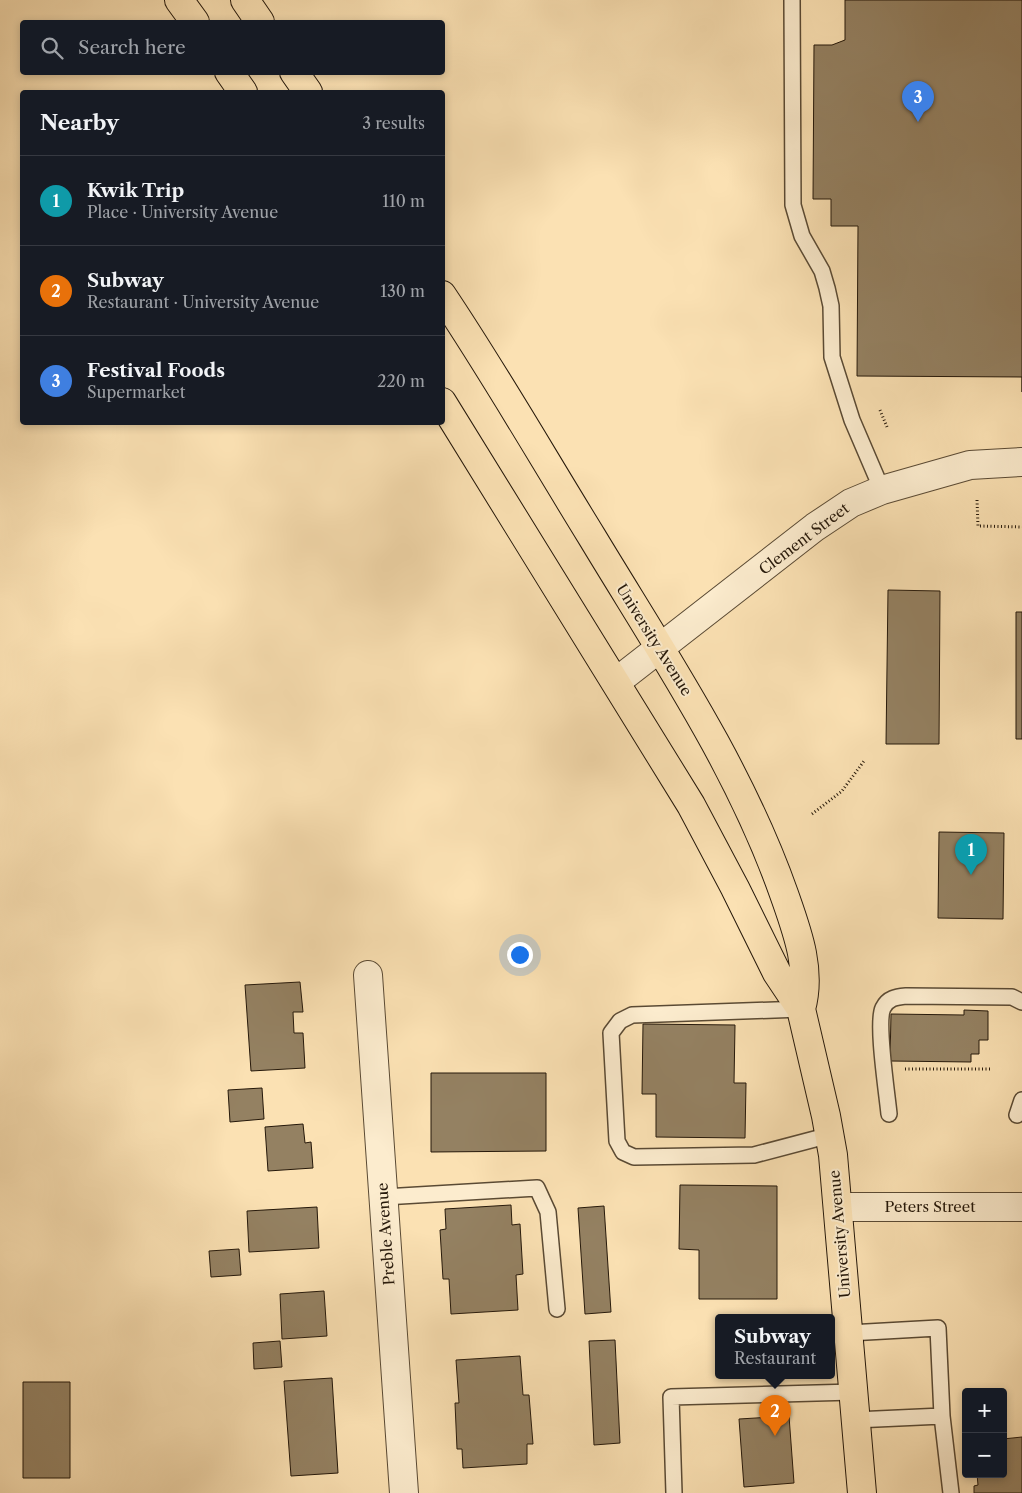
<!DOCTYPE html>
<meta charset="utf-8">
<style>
body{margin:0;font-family:"Libre Caslon Text",serif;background:#242831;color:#f1f3f6}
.controls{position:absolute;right:15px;bottom:15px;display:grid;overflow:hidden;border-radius:5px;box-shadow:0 2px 8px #0003}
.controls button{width:45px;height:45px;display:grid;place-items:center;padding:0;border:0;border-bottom:1px solid #363941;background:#171b24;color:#f1f3f6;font:25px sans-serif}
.you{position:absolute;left:519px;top:954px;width:18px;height:18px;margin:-12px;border:4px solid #fff;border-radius:50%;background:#1a73e8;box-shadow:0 0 0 8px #1a73e833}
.badge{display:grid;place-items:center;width:32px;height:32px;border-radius:50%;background:#c59692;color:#fff;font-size:16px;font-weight:700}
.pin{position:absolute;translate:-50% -41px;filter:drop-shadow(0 1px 2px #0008)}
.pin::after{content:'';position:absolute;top:26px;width:18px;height:15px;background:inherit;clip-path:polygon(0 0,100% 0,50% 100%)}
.popup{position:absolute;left:715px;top:1314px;width:120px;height:65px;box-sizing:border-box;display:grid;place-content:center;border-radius:5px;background:#171b24;filter:drop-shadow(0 1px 4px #0005);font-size:16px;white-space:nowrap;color:#9ea1a6}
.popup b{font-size:19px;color:#f1f3f6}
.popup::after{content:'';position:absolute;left:50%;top:100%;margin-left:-10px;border:10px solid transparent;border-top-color:#171b24}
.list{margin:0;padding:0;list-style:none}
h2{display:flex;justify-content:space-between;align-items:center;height:65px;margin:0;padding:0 20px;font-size:21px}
h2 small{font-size:16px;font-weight:400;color:#9ea1a6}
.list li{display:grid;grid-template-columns:32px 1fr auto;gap:15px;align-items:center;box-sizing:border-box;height:90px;padding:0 20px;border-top:1px solid #363941}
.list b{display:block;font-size:19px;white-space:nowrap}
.list p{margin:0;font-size:16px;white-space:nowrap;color:#9ea1a6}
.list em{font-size:16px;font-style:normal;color:#9ea1a6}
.icon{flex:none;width:28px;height:28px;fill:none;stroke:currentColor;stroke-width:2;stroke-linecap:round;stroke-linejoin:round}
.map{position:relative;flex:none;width:1022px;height:1493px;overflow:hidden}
.search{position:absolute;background:#171b24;box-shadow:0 2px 8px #0003;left:20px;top:20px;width:425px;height:55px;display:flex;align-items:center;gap:12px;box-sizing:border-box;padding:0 18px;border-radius:5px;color:#9ea1a6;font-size:19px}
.panel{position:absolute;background:#171b24;box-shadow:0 2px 8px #0003;left:20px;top:90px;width:425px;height:335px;border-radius:5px}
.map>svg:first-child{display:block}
.building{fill:#948162;stroke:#25180a}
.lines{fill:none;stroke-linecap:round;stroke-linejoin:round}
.service-casing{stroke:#5a4a34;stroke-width:18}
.minor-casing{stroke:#5a4a34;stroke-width:30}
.primary-casing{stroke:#25180a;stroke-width:30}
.path{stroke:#25180a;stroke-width:3;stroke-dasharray:1 2.5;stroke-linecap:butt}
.service{stroke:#fcecce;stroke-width:15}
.minor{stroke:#fcecce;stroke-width:28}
.primary{stroke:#fbe1b3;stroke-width:28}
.labels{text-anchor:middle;stroke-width:4;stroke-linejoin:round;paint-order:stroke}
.street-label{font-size:15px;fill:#25180a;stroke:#fcecce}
</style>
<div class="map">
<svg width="1022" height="1493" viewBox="0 0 1022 1493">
<rect width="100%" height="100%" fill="#fbe1b3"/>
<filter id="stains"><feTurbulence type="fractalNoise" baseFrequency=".004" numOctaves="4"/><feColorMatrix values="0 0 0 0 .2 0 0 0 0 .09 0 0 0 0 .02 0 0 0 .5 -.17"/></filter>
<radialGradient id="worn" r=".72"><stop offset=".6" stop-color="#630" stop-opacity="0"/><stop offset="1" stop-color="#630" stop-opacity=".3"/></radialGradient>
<path class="building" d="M845,0H1022V392V377L857,376L858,226H831V199H813L814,45H832L845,40Z
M888,590L940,591L939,744H886Z
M1016,612H1022V739H1016Z
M939,832L1004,833L1003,919L938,918Z
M300,982L303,1012H293L294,1033H303L305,1068L251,1071L245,985Z
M964,1010L988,1011V1040H979V1054H971V1062L890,1061L891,1014L964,1015Z
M643,1024L735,1025L734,1083H746L745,1138L656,1137V1094H642Z
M431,1073H546V1151L431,1152Z
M262,1088L264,1119L230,1122L228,1090Z
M303,1124L305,1143L311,1142L313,1168L268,1171L265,1127Z
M680,1185L777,1186V1299H699V1250L679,1249Z
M511,1205L512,1225L520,1224L523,1274L516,1275L518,1310L451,1314L449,1279H443L440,1230L446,1229L445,1209Z
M604,1206L611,1312L585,1314L578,1208Z
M317,1207L319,1248L249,1252L247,1211Z
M239,1249L241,1275L211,1277L209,1251Z
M324,1291L327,1336L282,1339L280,1294Z
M615,1340L620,1443L594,1445L589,1341Z
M280,1341L282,1367L254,1369L253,1343Z
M520,1356L523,1395H529L533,1444H527V1464L463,1468L462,1449H457L455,1403H459L456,1360Z
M332,1378L338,1473L291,1476L284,1381Z
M23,1382H70V1478H23Z
M789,1416L794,1483L744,1487L739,1419Z
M1022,1437V1493H974V1486L978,1485L977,1474H1003V1439Z"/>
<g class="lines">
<g class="service-casing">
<path id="service" d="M792,0L793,205L802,236L822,271L827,288L831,306L832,357L852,420L882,490
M801,1009L632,1015L620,1021L611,1033L617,1141L623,1152L634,1157L754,1155L830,1135
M889,1114C887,1093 876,1022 883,1008C888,998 896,997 906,996L1012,997L1022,1002
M1017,1115L1022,1100
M384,1197L537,1188L548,1212L557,1309
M849,1333L938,1328L942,1416L951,1493
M855,1420L942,1416
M674,1493L671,1397L853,1392"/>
</g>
<g class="minor-casing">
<path id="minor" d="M616,682L815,527L851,503L882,490L970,465L1022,462
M368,975L404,1493
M838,1207H1022"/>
</g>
<g class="primary-casing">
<path id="primary" d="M179,0L195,22
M245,0L260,22
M229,72L243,92
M294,72L308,92
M442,295C495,374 542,456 592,537C662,653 739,766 784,894C797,931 812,970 801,1009
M442,402L691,805L735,888L777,973L801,1009L826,1116L833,1155L862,1493"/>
</g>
<path class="path" d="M880,410L887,427
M977,500L978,526L1022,527
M812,814L842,791L864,761
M905,1069H991"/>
<use href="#service" class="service"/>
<use href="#minor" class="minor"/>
<use href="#primary" class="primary"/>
</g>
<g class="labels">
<g class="street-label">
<text transform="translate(804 539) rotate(-37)" y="5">Clement Street</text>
<text transform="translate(654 640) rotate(58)" y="5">University Avenue</text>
<text x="930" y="1212">Peters Street</text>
<text transform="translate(386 1234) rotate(-94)" y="5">Preble Avenue</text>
<text transform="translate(840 1234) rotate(-95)" y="5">University Avenue</text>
</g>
</g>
<rect width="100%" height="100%" filter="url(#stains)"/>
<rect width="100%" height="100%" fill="url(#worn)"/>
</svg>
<div class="controls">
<button>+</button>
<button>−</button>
</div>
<div class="you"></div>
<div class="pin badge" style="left:971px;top:875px;background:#0f9aa8">1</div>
<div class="pin badge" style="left:775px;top:1436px;background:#e8710a">2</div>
<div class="popup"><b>Subway</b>Restaurant</div>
<div class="pin badge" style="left:918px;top:122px;background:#3f7fe0">3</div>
<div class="search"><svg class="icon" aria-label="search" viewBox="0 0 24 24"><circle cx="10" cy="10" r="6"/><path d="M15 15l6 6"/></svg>Search here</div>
<section class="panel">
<h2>Nearby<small>3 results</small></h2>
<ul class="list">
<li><span class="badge" style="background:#0f9aa8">1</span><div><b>Kwik Trip</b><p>Place · University Avenue</p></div><em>110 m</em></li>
<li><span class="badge" style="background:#e8710a">2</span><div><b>Subway</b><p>Restaurant · University Avenue</p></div><em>130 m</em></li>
<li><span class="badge" style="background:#3f7fe0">3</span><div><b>Festival Foods</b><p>Supermarket</p></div><em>220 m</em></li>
</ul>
</section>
</div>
